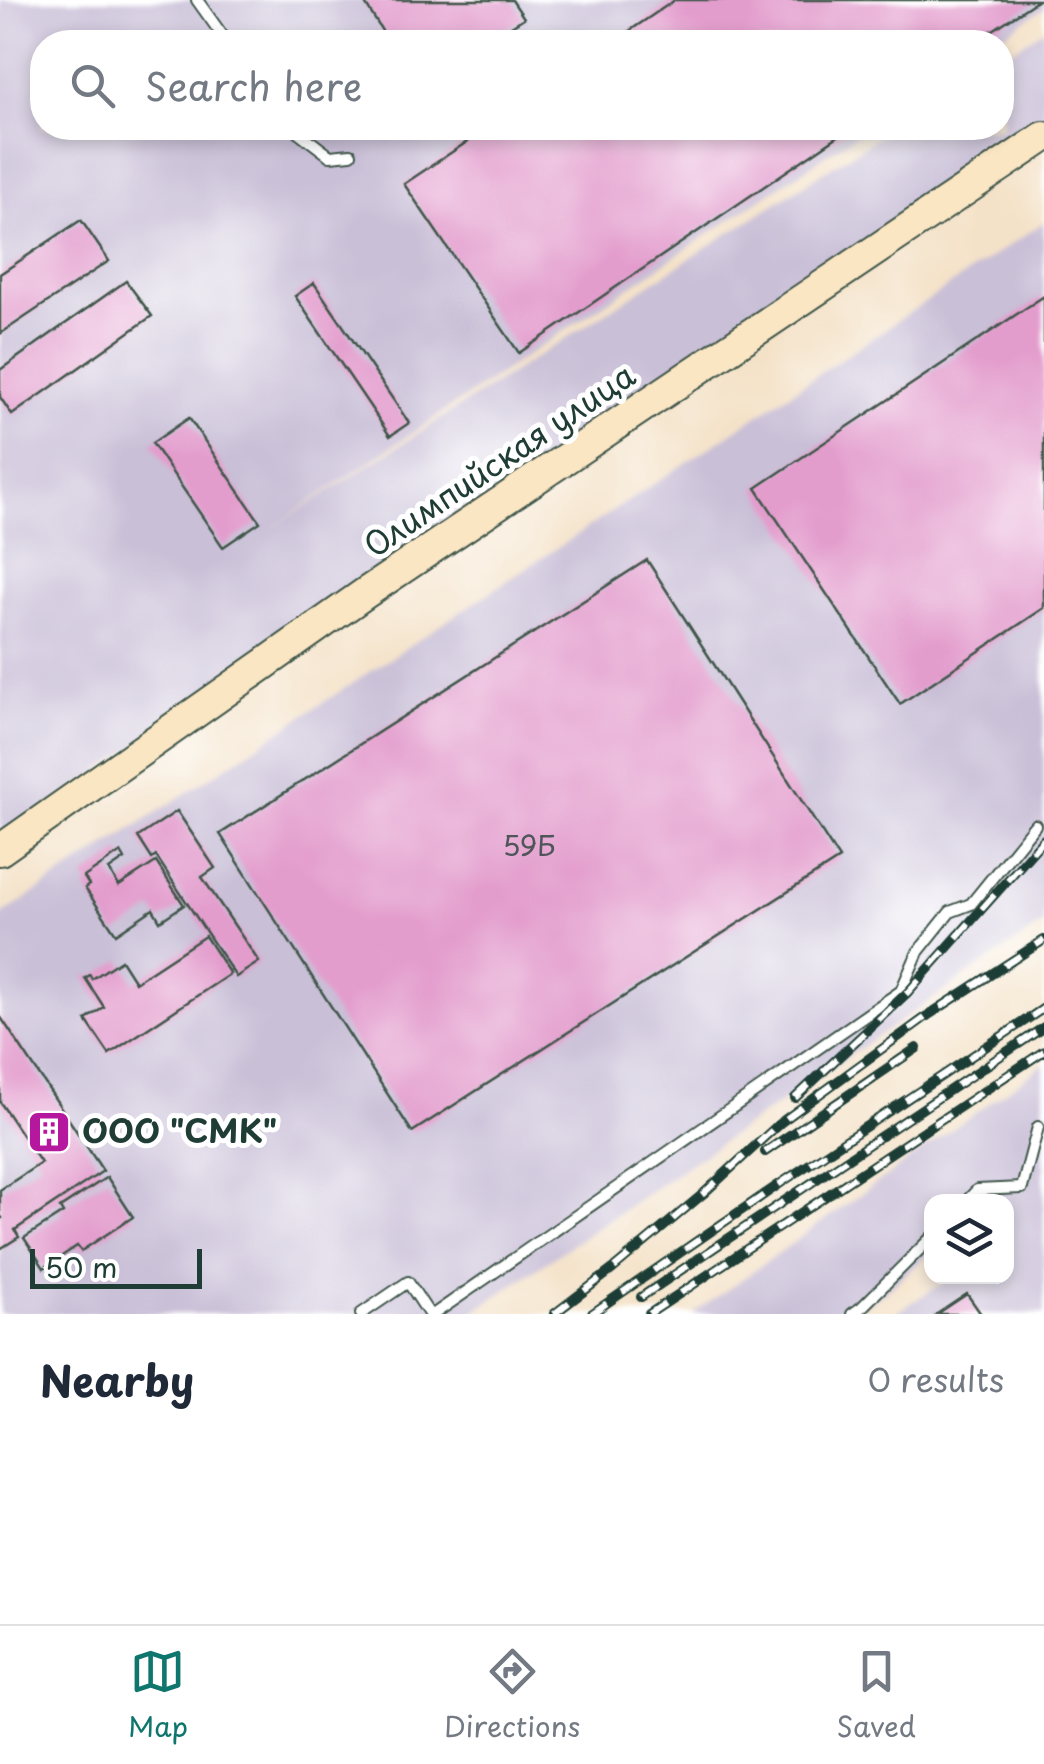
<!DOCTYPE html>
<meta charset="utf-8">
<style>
body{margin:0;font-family:"Playpen Sans",sans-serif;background:#f2f2f3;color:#1f2937}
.controls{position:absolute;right:30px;bottom:30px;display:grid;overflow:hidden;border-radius:20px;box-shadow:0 5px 15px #0003}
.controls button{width:90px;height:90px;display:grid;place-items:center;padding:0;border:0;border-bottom:2px solid #e0e1e3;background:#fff;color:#1f2937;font:50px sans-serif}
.scale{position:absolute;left:30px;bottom:25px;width:172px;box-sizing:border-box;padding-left:10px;border:5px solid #1f3d34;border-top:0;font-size:28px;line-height:35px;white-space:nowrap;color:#1f3d34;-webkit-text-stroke:8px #fff;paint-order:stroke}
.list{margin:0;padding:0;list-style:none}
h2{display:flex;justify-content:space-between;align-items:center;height:130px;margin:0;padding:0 40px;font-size:42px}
h2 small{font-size:32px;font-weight:400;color:#747a83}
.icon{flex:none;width:55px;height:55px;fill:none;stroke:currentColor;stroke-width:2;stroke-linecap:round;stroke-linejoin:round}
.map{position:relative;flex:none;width:1044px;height:1314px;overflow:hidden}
.search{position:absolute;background:#fff;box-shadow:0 5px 15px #0003;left:30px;right:30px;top:30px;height:110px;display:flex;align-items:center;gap:25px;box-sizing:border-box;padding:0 35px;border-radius:40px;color:#747a83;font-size:38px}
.sheet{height:310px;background:#fff}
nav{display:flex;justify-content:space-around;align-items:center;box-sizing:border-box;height:140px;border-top:2px solid #e0e1e3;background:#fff;font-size:28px;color:#747a83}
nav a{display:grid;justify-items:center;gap:5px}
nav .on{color:#0f766e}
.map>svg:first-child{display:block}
.industrial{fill:#c9bfd7}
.building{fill:#e39dcd}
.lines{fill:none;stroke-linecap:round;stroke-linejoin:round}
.lane-casing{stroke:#3f564a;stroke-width:14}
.secondary-casing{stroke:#3f564a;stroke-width:34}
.lane{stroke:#fff;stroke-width:10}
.secondary{stroke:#fbe6c4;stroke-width:30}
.rail-casing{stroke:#1f3d34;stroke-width:10}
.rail{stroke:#fff;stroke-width:6;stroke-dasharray:19;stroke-linecap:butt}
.labels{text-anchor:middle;stroke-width:10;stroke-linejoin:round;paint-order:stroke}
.number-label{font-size:28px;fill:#50555a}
.street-label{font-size:32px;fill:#1f3d34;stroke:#fff}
.poi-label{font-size:32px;font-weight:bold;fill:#1f3d34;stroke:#fff;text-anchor:start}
</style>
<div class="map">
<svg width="1044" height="1314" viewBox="0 0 1044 1314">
<rect width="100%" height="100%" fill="#fff"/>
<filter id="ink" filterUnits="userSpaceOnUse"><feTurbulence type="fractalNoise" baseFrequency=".01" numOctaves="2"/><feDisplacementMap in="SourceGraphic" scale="20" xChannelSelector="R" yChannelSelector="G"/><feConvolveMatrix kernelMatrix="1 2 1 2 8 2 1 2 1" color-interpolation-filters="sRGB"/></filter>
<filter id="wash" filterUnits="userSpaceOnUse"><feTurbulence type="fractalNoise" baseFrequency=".0048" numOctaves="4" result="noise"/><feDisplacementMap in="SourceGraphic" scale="40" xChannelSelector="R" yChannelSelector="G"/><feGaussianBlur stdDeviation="2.25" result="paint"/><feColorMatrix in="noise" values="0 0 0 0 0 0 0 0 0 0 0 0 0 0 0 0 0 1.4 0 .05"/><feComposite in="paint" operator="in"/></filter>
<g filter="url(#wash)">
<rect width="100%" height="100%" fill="#f4e2c8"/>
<path class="industrial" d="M0,0H1044V8L992,42H42V128H866L262,534L892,128H1002V57L1044,29V129L0,839Z
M1044,222V923L470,1314H0V916L710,447Z
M1044,1064V1314H894L952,1277L1006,1276V1202H932L931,1253L889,1289L853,1314H693Z"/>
<g id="blocks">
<path class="building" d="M363,0H512L524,18L486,42H371L384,34Z
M675,0H1038L975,42H613Z
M488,128H850L519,353L404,184Z
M81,220L109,261L0,334V274Z
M126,281L152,316L12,415L0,397V370Z
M314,283L409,423L390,436L295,296Z
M1044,296V608L900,704L756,488Z
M189,418L260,522L223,547L152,443Z
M647,560L839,859L412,1132L220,834Z
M177,811L215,868L202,877L259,962L236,977L156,856L152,859L138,837Z
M121,852L125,859L109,870L119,886L156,862L184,905L160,921L153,909L116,934L85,888L89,885L84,877Z
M205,936L230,974L109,1054L86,1020L104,1007L85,978L90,975L92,979L121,960L135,982Z
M0,1016L103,1171L15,1230L19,1237L0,1249V1219L2,1218L0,1215V1190L41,1163L0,1102Z
M107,1177L133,1217L81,1251L77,1246L44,1268L24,1238L63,1213L60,1208Z
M967,1294L981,1314H937Z"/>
</g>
</g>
<g filter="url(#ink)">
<use href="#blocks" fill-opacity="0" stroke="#3f564a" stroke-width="2.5"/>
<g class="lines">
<g class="lane-casing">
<path id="lane" d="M197,0L227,42
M293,128L330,156L351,154
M966,1202L977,1190L1022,1188L1038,1127
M361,1314L408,1282L429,1314
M434,1314L901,991L918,952L950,912L971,904L1035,825
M852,1314L862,1307L932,1237"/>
</g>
<g class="secondary-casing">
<path id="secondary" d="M0,850L364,594L1044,137"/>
</g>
<use href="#lane" class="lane"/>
<use href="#secondary" class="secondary"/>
<g class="rail-casing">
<path id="rail" d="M795,1098L908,992L1044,839
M765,1152L917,1048
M641,1297L1044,1027
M554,1314L613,1269L703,1194L780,1123L930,1014L1044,940
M591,1314L781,1183L1044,1008
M649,1314L1044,1051"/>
</g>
<use href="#rail" class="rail"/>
</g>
</g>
<defs>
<g id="building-square" transform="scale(2.25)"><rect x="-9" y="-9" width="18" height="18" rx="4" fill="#b5179e" stroke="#fff"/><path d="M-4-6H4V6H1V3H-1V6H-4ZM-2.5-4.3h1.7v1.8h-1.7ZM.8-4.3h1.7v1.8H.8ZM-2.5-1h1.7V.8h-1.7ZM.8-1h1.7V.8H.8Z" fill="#fff"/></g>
</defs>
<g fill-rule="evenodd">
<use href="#building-square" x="49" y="1132"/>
</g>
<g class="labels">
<g class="number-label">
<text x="529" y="856">59Б</text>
</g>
<g class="street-label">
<text transform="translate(500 461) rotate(-34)" y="11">Олимпийская улица</text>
</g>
<g class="poi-label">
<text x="82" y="1143">ООО "СМК"</text>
</g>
</g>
</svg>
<div class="controls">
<button><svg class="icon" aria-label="layers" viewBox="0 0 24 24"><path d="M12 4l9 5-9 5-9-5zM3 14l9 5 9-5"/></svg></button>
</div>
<div class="scale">50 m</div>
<div class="search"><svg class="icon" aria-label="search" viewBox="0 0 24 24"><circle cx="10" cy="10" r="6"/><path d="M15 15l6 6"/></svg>Search here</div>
</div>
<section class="sheet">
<h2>Nearby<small>0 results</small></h2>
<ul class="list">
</ul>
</section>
<nav>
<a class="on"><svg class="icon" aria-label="map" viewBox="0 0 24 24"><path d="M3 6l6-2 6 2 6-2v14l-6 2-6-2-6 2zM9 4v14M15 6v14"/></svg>Map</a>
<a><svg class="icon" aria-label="directions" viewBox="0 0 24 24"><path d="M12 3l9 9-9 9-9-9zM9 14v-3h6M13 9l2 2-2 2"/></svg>Directions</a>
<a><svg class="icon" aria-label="saved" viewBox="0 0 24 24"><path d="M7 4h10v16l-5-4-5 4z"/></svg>Saved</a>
</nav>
